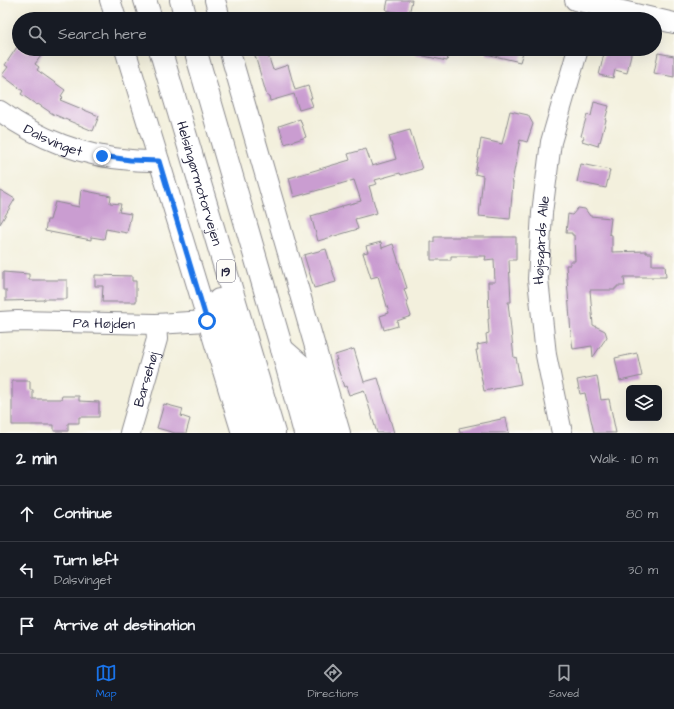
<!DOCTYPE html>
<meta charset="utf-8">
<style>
body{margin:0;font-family:"Architects Daughter",sans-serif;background:#242831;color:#f1f3f6}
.controls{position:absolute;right:12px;bottom:12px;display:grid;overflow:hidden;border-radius:6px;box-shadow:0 4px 16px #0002}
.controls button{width:36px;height:36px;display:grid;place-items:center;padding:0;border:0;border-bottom:1px solid #363941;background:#171b24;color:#f1f3f6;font:20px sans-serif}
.stop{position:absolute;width:12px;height:12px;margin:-9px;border:3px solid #1a73e8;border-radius:50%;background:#fff}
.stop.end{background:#1a73e8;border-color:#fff;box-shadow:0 1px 4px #0008}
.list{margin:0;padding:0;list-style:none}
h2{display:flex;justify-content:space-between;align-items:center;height:52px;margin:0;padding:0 16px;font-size:17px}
h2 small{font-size:13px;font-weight:400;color:#9ea1a6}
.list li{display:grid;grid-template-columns:26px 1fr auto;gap:12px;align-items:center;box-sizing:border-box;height:56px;padding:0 16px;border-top:1px solid #363941}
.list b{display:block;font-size:15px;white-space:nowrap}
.list p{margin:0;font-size:13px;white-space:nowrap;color:#9ea1a6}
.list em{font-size:13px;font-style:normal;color:#9ea1a6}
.icon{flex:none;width:22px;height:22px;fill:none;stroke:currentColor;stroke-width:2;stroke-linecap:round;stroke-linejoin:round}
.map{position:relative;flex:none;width:674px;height:433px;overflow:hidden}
.search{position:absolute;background:#171b24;box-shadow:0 4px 16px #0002;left:12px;right:12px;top:12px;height:44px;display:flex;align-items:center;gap:10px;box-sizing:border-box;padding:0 14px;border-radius:22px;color:#9ea1a6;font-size:15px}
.sheet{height:220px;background:#171b24}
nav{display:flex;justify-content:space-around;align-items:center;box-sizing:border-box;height:56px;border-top:1px solid #363941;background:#171b24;font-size:11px;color:#9ea1a6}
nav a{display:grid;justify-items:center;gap:2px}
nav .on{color:#1a73e8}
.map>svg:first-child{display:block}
.building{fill:#ca9dd1}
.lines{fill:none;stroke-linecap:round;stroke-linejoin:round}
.minor-casing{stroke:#8a898c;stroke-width:22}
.highway-casing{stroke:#8a898c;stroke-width:24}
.minor{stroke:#fff;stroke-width:20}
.highway{stroke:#fff;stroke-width:22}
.route{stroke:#1a73e8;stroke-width:5}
.labels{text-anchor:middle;stroke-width:4;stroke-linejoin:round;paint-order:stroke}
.shield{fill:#fdfcf7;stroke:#646373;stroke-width:1}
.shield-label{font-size:13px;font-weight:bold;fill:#22223b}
.street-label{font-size:14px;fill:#22223b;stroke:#fdfcf7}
</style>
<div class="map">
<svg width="674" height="433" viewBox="0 0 674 433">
<rect width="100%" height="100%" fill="#fdfcf7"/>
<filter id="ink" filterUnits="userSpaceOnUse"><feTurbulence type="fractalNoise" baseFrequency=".025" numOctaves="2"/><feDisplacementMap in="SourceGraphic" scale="8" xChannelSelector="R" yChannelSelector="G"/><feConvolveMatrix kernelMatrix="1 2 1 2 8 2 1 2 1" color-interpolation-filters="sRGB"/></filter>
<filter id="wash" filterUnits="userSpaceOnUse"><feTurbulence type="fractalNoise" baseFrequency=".012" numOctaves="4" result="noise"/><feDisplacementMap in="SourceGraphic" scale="16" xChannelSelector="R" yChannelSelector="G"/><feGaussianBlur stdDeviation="0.9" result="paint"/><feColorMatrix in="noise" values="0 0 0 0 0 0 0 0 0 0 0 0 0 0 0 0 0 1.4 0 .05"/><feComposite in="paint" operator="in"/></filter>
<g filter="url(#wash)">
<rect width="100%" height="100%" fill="#f3f0dd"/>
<g id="blocks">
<path class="building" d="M388,0H412L409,15L386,10Z
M17,47L19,49H21L27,53L30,49H46L35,64L39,67L37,70L65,90L61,96L63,97L60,100L99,116L93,131L53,114L38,104L37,105L21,94L23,91L2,75L8,67L5,65Z
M253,49H266L273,70L288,65L295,90L308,86L312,98H310L313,106L299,110L294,94L270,101L269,96H267Z
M416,49H450L447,61L415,54Z
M487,49H524L520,62L486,54Z
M605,49H632L627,73L615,70L613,78L599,75Z
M658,53L674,56V77L654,73Z
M594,102L609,106L605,120H606L600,142L599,141L598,146L582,141L584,137L581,136L587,115L591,116Z
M510,111L528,115L533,124L527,142L520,140L512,182H513L510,219L479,216L483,176L475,174L481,139L502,144Z
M300,119L306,137L285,144L279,126Z
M410,130L422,169L401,175L400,173L375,180L377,184L369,186L377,213L355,219L358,229L318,241L311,216L342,207V206L361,201L354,180L294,197L289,178L350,160L348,154L366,149L372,166L396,159L389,136Z
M581,164L610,170L606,188L577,182Z
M0,190L15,199L0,224Z
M81,190L111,196L110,203L121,204L119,212L131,214L127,233L106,229L104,239L91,237V240L45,231L47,220H50L55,202L79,207Z
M578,208L585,209L590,216L611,218L609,234L612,235V252L646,251V253H652V265H665L666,277H624L625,286H617V288H615V290H590L593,325L605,331L607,337L593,357L592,346L573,349L571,334L566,265H570V261H575L574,235H572V233H566L568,214L572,215Z
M434,237H516V260H509L511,302H508L514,358L516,357L521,384L484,391L476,350H478L477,345L487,343L486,334L489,333L488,319H489L488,282H495L494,259L485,260L486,256H451V260H431V242H434Z
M381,242L382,248L393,244L407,288L404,289L408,301H406L411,316L397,321L398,326L384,330L380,316L389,313L378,276L371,278L363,253L368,252L366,246Z
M326,249L336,282L314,288L304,255Z
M3,272L29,274V280H67V299H44V300L6,301V290H3Z
M95,275L132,276V281H136V302H102L103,286H95Z
M354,349L364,382L378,378L394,433H377L364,390L349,395L346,386L344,387L335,360H337L335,355Z
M637,353L642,376L620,381L615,358Z
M597,376L601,400L609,399L616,433H594L585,393L580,394L577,380Z
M12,381H30V390H33V399H61L62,396H79V401L99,402V417H79V423H68V431H54V425H12Z
M164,404L183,409L181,416L190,419L186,433H175L157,428Z
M506,418L509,433H460L459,428Z"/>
</g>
</g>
<g filter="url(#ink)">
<use href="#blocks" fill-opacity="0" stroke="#8a898c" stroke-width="1"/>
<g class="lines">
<g class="minor-casing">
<g id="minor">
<path d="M110,0L116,19"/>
<path d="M215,0L220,19"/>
<path d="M575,0L674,23"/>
<path d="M125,49L242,433"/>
<path d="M229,49L340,433"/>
<path id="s1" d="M0,111C38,139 85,157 131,160C141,161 150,161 159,161"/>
<path id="s2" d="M0,322L17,321L156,324L207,321"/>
<path id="s3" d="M130,433L157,339L156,324"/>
<path id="s4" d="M562,433L546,355L538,279L542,213L551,142L578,49"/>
</g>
</g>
<g class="highway-casing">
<g id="highway">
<path d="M145,0L151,19"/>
<path d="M181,0L186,19"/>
<path id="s5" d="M160,49L274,433"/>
<path d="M195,49L282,349L305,433"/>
<path d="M219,300L256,433"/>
<path d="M282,349L306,370L326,433"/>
</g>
</g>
<use href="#minor" class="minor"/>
<use href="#highway" class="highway"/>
</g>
</g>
<g class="lines" filter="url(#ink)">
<path class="route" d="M102,156L130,160L159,161L207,321"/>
</g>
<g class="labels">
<rect class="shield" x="217" y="260" width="18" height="22" rx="3"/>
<g class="shield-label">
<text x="226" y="276">19</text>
</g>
<g class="street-label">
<text dy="5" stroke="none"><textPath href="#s1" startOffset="61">Dalsvinget</textPath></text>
<text dy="5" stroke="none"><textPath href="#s5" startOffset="140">Helsingørmotorvejen</textPath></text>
<text dy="5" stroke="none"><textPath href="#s4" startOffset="195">Højsgårds Alle</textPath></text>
<text dy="5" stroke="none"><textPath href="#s2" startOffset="104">På Højden</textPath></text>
<text dy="5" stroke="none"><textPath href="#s3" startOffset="56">Barsehøj</textPath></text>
</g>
</g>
</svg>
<div class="controls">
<button><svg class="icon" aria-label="layers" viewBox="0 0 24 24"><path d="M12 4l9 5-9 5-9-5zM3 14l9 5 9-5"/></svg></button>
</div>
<div class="stop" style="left:207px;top:321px"></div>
<div class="stop end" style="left:102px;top:156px"></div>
<div class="search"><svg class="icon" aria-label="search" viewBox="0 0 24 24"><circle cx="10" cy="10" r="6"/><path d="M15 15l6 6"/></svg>Search here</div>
</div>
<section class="sheet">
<h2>2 min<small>Walk · 110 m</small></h2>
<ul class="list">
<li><svg class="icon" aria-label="ahead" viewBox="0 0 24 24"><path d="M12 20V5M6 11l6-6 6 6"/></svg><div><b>Continue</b></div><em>80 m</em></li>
<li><svg class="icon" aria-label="left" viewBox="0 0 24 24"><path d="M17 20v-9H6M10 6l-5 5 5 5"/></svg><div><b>Turn left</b><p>Dalsvinget</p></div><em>30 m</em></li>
<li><svg class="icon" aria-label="arrive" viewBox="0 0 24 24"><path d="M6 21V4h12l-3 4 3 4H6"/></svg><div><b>Arrive at destination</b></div></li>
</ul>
</section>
<nav>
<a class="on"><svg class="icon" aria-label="map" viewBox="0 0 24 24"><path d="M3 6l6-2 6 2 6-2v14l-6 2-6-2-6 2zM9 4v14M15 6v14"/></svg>Map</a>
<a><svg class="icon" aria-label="directions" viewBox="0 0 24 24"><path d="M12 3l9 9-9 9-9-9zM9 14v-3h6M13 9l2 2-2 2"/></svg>Directions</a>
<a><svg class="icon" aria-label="saved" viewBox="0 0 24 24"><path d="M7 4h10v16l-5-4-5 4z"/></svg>Saved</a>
</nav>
